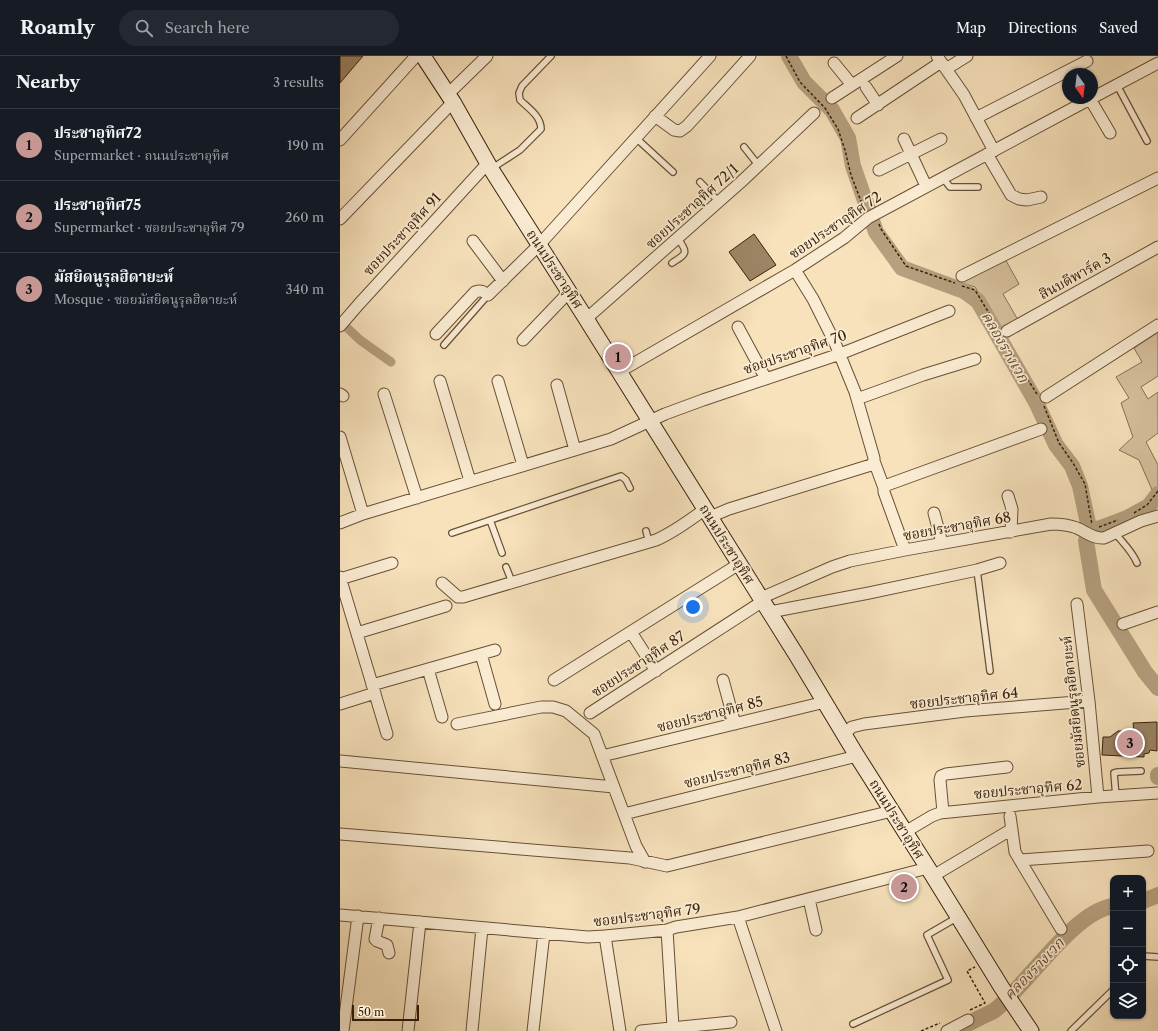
<!DOCTYPE html>
<meta charset="utf-8">
<style>
body{margin:0;font-family:"Libre Caslon Text","Noto Serif Thai",serif;background:#242831;color:#f1f3f6}
.controls{position:absolute;right:12px;bottom:12px;display:grid;overflow:hidden;border-radius:8px;box-shadow:0 1px 3px #0004}
.controls button{width:36px;height:36px;display:grid;place-items:center;padding:0;border:0;border-bottom:1px solid #363941;background:#171b24;color:#f1f3f6;font:20px sans-serif}
.compass{position:absolute;left:722px;top:12px;width:36px;height:36px;border-radius:50%;background:#171b24;box-shadow:0 1px 3px #0004;rotate:166deg}
.scale{position:absolute;left:12px;bottom:10px;width:67px;box-sizing:border-box;padding-left:4px;border:2px solid #392009;border-top:0;font-size:11px;line-height:14px;white-space:nowrap;color:#392009;-webkit-text-stroke:3px #faecd3;paint-order:stroke}
.you{position:absolute;left:353px;top:551px;width:14px;height:14px;margin:-10px;border:3px solid #fff;border-radius:50%;background:#1a73e8;box-shadow:0 0 0 6px #1a73e833}
.badge{display:grid;place-items:center;width:26px;height:26px;border-radius:50%;background:#c59692;color:#111;font-size:13px;font-weight:700}
.pin{position:absolute;translate:-50% -50%;border:2px solid #fff;box-shadow:0 1px 4px #0006}
.list{margin:0;padding:0;list-style:none}
h2{display:flex;justify-content:space-between;align-items:center;height:52px;margin:0;padding:0 16px;font-size:17px}
h2 small{font-size:13px;font-weight:400;color:#9ea1a6}
.list li{display:grid;grid-template-columns:26px 1fr auto;gap:12px;align-items:center;box-sizing:border-box;height:72px;padding:0 16px;border-top:1px solid #363941}
.list b{display:block;font-size:15px;white-space:nowrap}
.list p{margin:0;font-size:13px;white-space:nowrap;color:#9ea1a6}
.list em{font-size:13px;font-style:normal;color:#9ea1a6}
.icon{flex:none;width:22px;height:22px;fill:none;stroke:currentColor;stroke-width:2;stroke-linecap:round;stroke-linejoin:round}
.map{position:relative;flex:none;width:818px;height:975px;overflow:hidden}
header{display:flex;align-items:center;gap:24px;box-sizing:border-box;height:56px;padding:0 20px;background:#171b24;border-bottom:1px solid #363941}
header strong{font-size:19px}
nav{display:flex;gap:22px;margin-inline-start:auto;font-size:14px}
.search{width:280px;height:36px;background:#242831;display:flex;align-items:center;gap:10px;box-sizing:border-box;padding:0 14px;border-radius:22px;color:#9ea1a6;font-size:15px}
main{display:flex}
aside{flex:1;background:#171b24}
.map>svg:first-child{display:block}
.green{fill:#d7c19e;stroke:#887054}
.lines{fill:none;stroke-linecap:round;stroke-linejoin:round}
.canal{stroke:#b6a07f;stroke-width:9}
.river{stroke:#b6a07f;stroke-width:16}
.building{fill:#9c8566;stroke:#392009}
.lane-casing{stroke:#685036;stroke-width:8}
.street-casing{stroke:#685036;stroke-width:13}
.secondary-casing{stroke:#392009;stroke-width:17}
.path{stroke:#392009;stroke-width:1.5;stroke-dasharray:3 2;stroke-linecap:butt}
.lane{stroke:#faecd3;stroke-width:5.5}
.street{stroke:#faecd3;stroke-width:11}
.secondary{stroke:#faecd3;stroke-width:15}
.labels{text-anchor:middle;stroke-width:3.5;stroke-linejoin:round;paint-order:stroke}
.street-label{font-size:14px;fill:#392009;stroke:#faecd3}
.water-label{font-size:15px;font-style:italic;fill:#654d32;stroke:#faecd3}
</style>
<header>
<strong>Roamly</strong>
<div class="search"><svg class="icon" aria-label="search" viewBox="0 0 24 24"><circle cx="10" cy="10" r="6"/><path d="M15 15l6 6"/></svg>Search here</div>
<nav><a>Map</a><a>Directions</a><a>Saved</a></nav>
</header>
<main>
<aside>
<h2>Nearby<small>3 results</small></h2>
<ul class="list">
<li><span class="badge">1</span><div><b>ประชาอุทิศ72</b><p>Supermarket · ถนนประชาอุทิศ</p></div><em>190 m</em></li>
<li><span class="badge">2</span><div><b>ประชาอุทิศ75</b><p>Supermarket · ซอยประชาอุทิศ 79</p></div><em>260 m</em></li>
<li><span class="badge">3</span><div><b>มัสยิดนูรุลฮิดายะห์</b><p>Mosque · ซอยมัสยิดนูรุลฮิดายะห์</p></div><em>340 m</em></li>
</ul>
</aside>
<div class="map">
<svg width="818" height="975" viewBox="0 0 818 975">
<rect width="100%" height="100%" fill="#f7e2bc"/>
<filter id="stains"><feTurbulence type="fractalNoise" baseFrequency=".005" numOctaves="4"/><feColorMatrix values="0 0 0 0 .2 0 0 0 0 .09 0 0 0 0 .02 0 0 0 .5 -.17"/></filter>
<radialGradient id="worn" r=".72"><stop offset=".6" stop-color="#630" stop-opacity="0"/><stop offset="1" stop-color="#630" stop-opacity=".3"/></radialGradient>
<path class="green" d="M664,201L679,228L663,238L678,264L662,275L635,231L616,225Z
M818,276V320L801,331L808,343L818,336V377L806,386L818,409V431L813,436L799,404L779,394L793,381L781,347L789,342L776,321L802,306L794,292Z"/>
<g class="lines">
<path class="canal" d="M0,265L20,284L51,306"/>
<path class="river" d="M449,0L464,26L492,54L508,82L513,110L536,176L562,212L624,235L638,245L696,346L716,389L732,410L740,430L749,472L746,485L754,534L805,616L818,632
M749,472L758,473L787,462L809,450L818,438
M818,719V721
M803,845L816,840L818,839
M614,975C623,970 632,966 641,961C645,959 651,957 655,954C688,928 733,856 773,850"/>
</g>
<path class="building" d="M0,0H23L0,27Z
M414,178L436,209L410,225L389,196Z
M817,666V695L810,694L809,697L804,698V701L762,699L763,681H770L778,675H794L793,667Z"/>
<g class="lines">
<g class="lane-casing">
<path id="lane" d="M777,29L807,85
M296,82L333,116
M404,91L419,110
M151,113L180,94L201,73C201,60 188,52 180,44L179,37L182,30L211,0
M603,122L610,131H638
M360,126L379,146
M332,207C346,198 349,197 338,183
M104,289L148,239
M150,464L162,497
M306,475L309,486
M112,477L281,420L286,424L290,432
M775,477C783,487 792,495 797,507
M166,511L172,526
M637,514L650,615
M776,741L774,717L778,716L801,715
M803,900L818,901
M513,968L608,924L587,879L618,861
M731,975L773,934"/>
</g>
<g class="street-casing">
<path id="street" d="M597,0L624,39L654,95
M494,7L512,29
M606,13L627,0
M526,31L538,49
M108,38L147,0
M492,42L557,0
M752,42L818,7
M750,43L770,77
M315,60L334,74L340,75L347,70L410,0
M517,62L601,6
M636,62L747,5
M564,83L586,130
M0,84L76,0
M647,98L671,139L679,143L687,144L701,141
M539,114L601,83
M0,163L113,46
M133,185L163,225
M622,220L818,122
M246,263L401,126L474,57
M0,270L19,248L147,108
M398,271L426,323
M667,275L818,191
M96,278L135,236C141,234 143,235 148,239L199,189L370,0
M183,284L229,236
M279,316L455,214L504,182L528,162L752,42
M100,325L130,425
M158,325L183,409
M217,329L235,394
M0,338L3,340
M44,338L77,442
M706,341L818,269
M517,343L583,319L635,303
M0,381L23,458
M534,405L544,432
M668,440L672,453L671,476
M594,457L602,487
M370,461L389,453L531,409L534,405V402L515,336L495,287L473,243L455,214
M0,467L23,458L271,383L325,358L363,344L500,298L609,255
M565,494L544,436V432L547,429L701,373
M0,521L47,678
M0,523L52,507
M102,527L118,541H123L316,484C334,476 349,465 365,453
M421,542L492,511L510,505L565,494L711,468C720,468 729,469 737,472C746,476 754,483 764,482L801,465L818,460
M737,548L749,645L758,741
M430,556L529,537L637,514L660,507
M783,568L818,556
M291,576L316,615
M17,577L106,550
M141,598L155,648
M88,613L102,661
M214,624L399,508
M383,624L395,668
M32,629L155,594
M0,648L35,637
M250,657L423,545
M117,668L201,651H213L226,655L254,678L296,790L305,806
M504,678L512,671L524,668L625,655L749,645
M262,700L485,646
M0,705L274,731
M603,756L600,724L601,720L606,718L667,711
M284,758L517,700
M670,760L675,796L721,873
M565,776L592,760L600,757L758,741L818,737
M0,778L290,802L327,810L552,755
M680,804L808,795
M593,820L672,773
M469,843L476,874
M0,859L248,881L265,880L327,874L336,871L398,861L588,812
M398,861L436,975
M39,862L35,883L37,885L47,889L49,897
M327,874L333,971
M265,880L280,975
M3,975L18,860
M68,975L80,866
M132,975L142,872
M193,975L204,877
M301,975L391,966
M607,975L628,964"/>
</g>
<g class="secondary-casing">
<path id="secondary" d="M83,0L113,46L151,113L245,261L457,600L517,700L588,812L662,932L691,975"/>
</g>
<path class="path" d="M446,0L460,26L485,52L498,73L505,94L511,119L524,153
M539,168L541,173L566,210L615,227
M622,230L635,234L658,272
M665,284L679,310L697,338
M704,350L719,387L733,407L745,428L752,469
M794,457L807,449L818,435
M759,471L778,464
M630,954L645,947L627,915L635,911
M581,975L600,967"/>
<use href="#lane" class="lane"/>
<use href="#street" class="street"/>
<use href="#secondary" class="secondary"/>
</g>
<g class="labels">
<g class="street-label">
<text transform="translate(352 150) rotate(-42)" y="5">ซอยประชาอุทิศ 72/1</text>
<text transform="translate(495 169) rotate(-34)" y="5">ซอยประชาอุทิศ 72</text>
<text transform="translate(62 178) rotate(-47)" y="5">ซอยประชาอุทิศ 91</text>
<text transform="translate(215 213) rotate(57)" y="5">ถนนประชาอุทิศ</text>
<text transform="translate(735 220) rotate(-29)" y="5">สินบดีพาร์ค 3</text>
<text transform="translate(455 296) rotate(-19)" y="5">ซอยประชาอุทิศ 70</text>
<text transform="translate(617 470) rotate(-10)" y="5">ซอยประชาอุทิศ 68</text>
<text transform="translate(387 488) rotate(58)" y="5">ถนนประชาอุทิศ</text>
<text transform="translate(298 608) rotate(-33)" y="5">ซอยประชาอุทิศ 87</text>
<text transform="translate(624 642) rotate(-6)" y="5">ซอยประชาอุทิศ 64</text>
<text transform="translate(733 646) rotate(-96)" y="5">ซอยมัสยิดนูรุลฮิดายะห์</text>
<text transform="translate(370 658) rotate(-14)" y="5">ซอยประชาอุทิศ 85</text>
<text transform="translate(397 714) rotate(-14)" y="5">ซอยประชาอุทิศ 83</text>
<text transform="translate(688 733) rotate(-5)" y="5">ซอยประชาอุทิศ 62</text>
<text transform="translate(557 763) rotate(58)" y="5">ถนนประชาอุทิศ</text>
<text transform="translate(307 859) rotate(-7)" y="5">ซอยประชาอุทิศ 79</text>
</g>
<g class="water-label">
<text transform="translate(665 291) rotate(60)" y="5">คลองรางเวก</text>
<text transform="translate(694 913) rotate(-46)" y="5">คลองรางเวก</text>
</g>
</g>
<rect width="100%" height="100%" filter="url(#stains)"/>
<rect width="100%" height="100%" fill="url(#worn)"/>
</svg>
<div class="controls">
<button>+</button>
<button>−</button>
<button><svg class="icon" aria-label="locate" viewBox="0 0 24 24"><circle cx="12" cy="12" r="6"/><path d="M12 2v4M12 18v4M2 12h4M18 12h4"/></svg></button>
<button><svg class="icon" aria-label="layers" viewBox="0 0 24 24"><path d="M12 4l9 5-9 5-9-5zM3 14l9 5 9-5"/></svg></button>
</div>
<svg class="compass" viewBox="-18 -18 36 36"><path d="M0-13l5 13h-10z" fill="#e53935"/><path d="M0 13l5-13h-10z" fill="#9ea1a6"/></svg>
<div class="scale">50 m</div>
<div class="you"></div>
<div class="pin badge" style="left:278px;top:301px">1</div>
<div class="pin badge" style="left:564px;top:831px">2</div>
<div class="pin badge" style="left:790px;top:687px">3</div>
</div>
</main>
